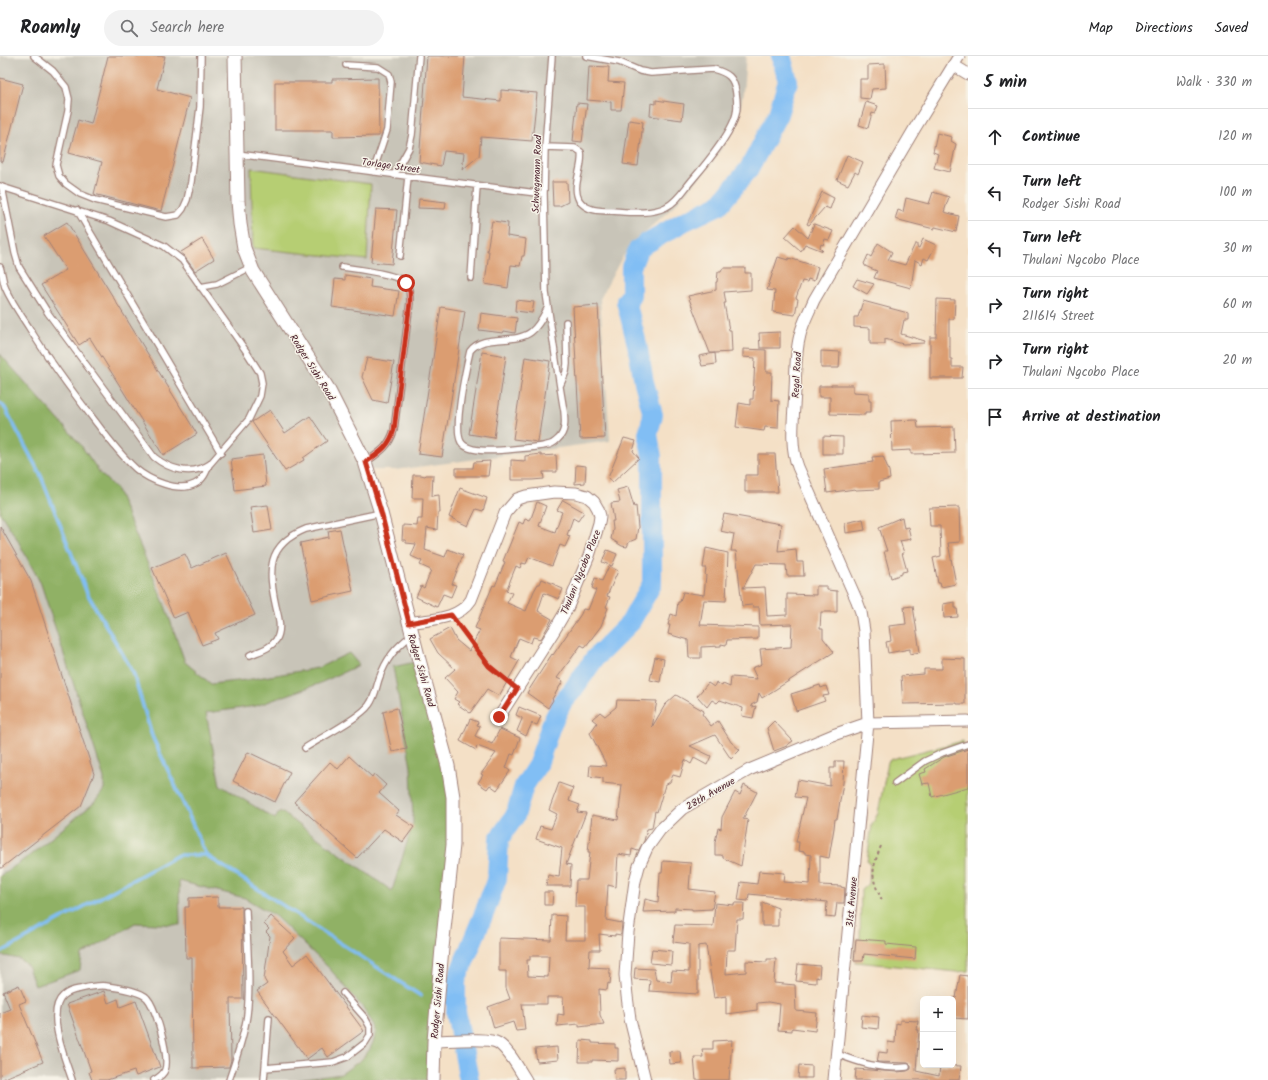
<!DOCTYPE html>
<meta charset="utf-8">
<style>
body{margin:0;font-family:Kalam,sans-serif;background:#f2f2f2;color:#202124}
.controls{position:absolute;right:12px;bottom:12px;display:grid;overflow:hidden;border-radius:6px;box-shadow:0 4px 16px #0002}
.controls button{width:36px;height:36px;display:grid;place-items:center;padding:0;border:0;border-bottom:1px solid #e0e0e0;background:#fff;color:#202124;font:20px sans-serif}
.stop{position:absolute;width:12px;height:12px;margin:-9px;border:3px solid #c8321e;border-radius:50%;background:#fff}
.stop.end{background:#c8321e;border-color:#fff;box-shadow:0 1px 4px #0008}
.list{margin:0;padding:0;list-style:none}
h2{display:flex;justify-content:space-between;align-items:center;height:52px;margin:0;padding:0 16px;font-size:17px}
h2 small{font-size:13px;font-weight:400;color:#757577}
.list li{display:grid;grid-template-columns:26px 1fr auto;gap:12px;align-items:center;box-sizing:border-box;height:56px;padding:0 16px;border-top:1px solid #e0e0e0}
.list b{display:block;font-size:15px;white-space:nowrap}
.list p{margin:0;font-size:13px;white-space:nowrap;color:#757577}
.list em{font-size:13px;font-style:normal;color:#757577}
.icon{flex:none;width:22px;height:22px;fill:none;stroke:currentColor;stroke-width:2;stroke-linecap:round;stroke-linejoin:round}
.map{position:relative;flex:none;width:968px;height:1024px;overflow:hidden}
header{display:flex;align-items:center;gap:24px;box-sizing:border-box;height:56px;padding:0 20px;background:#fff;border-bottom:1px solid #e0e0e0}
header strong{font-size:19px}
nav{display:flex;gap:22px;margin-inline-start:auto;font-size:14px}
.search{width:280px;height:36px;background:#f2f2f2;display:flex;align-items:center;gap:10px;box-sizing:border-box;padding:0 14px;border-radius:22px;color:#757577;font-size:15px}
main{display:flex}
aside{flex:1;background:#fff}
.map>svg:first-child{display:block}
.industrial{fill:#c8c4b8}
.green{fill:#b6ce73;stroke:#80764f}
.forest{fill:#90b165;stroke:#6d6848}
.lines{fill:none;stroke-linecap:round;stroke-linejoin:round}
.stream{stroke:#81bef4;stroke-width:3.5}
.river{stroke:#81bef4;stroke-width:20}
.building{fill:#db9d71;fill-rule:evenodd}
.service-casing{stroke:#9f8078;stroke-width:8}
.minor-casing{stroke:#9f8078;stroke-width:13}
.tertiary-casing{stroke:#9f8078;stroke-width:15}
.path{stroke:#9f8078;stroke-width:2;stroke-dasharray:3 3;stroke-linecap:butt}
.service{stroke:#fff;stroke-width:5.5}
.minor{stroke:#fff;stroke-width:11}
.tertiary{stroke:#fff;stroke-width:13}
.route{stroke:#c8321e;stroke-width:5}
.labels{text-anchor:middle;stroke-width:3;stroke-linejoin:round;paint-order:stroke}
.street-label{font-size:10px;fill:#4a1f2b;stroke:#f7f3e8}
</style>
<header>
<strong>Roamly</strong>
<div class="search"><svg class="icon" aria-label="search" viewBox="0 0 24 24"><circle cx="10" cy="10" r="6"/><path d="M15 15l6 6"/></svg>Search here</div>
<nav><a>Map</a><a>Directions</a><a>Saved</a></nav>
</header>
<main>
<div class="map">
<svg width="968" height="1024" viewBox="0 0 968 1024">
<rect width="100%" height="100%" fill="#f7f3e8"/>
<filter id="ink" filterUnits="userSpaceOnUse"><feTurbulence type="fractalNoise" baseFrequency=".025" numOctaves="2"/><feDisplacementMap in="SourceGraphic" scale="8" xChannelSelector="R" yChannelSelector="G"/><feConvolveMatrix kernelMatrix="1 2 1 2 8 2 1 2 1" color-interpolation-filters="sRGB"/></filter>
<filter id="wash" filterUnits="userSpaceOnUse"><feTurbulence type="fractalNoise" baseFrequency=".012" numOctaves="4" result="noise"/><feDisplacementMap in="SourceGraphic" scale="16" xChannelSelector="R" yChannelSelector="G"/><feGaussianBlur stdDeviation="0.9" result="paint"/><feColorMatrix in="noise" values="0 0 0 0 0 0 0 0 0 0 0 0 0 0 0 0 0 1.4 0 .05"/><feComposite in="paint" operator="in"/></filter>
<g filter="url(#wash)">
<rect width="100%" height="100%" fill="#f4e0c6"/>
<path class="industrial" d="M0,0H746L743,37L739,61L730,80L709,111L672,152L636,184L621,203L600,243L610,385L395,414H368L419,605L393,611L411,711L413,767L392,836L281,755L275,763L220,729L206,656L256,650L318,628L359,609L349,597L318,612L246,624L211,628L185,606L164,547L117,434L100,417L80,388L0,298Z
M0,457L17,483L41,528L104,722V734L94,747L29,800L0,820Z
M179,825L245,842L275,860L329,912L364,953L376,974L374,984L370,993L362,1002L341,1018L298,1024H0V899L19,903L28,909L82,899L135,867L180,869Z"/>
<path class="green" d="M251,112L371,128L367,204L253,192Z
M963,685L965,692L968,691V915L957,916L856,906V905L854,904L856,883H860L861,834L869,827L870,808L867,805L872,769L878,757L888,706L891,703Z"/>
<path class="forest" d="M0,298L80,388L100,417L117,434L164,547L185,606L211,628L246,624L318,612L349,597L359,609L318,628L256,650L206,657L220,729L275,763L280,755L392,835L413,767L411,711L393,611L419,605L453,741L431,1024H298L341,1018L362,1003L370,993L374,984L376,974L364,953L329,912L275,860L245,842L179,825L180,869L135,867L82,899L80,914L35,930L27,909L19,903L0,899V820L29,800L94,747L104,734V722L41,528L17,483L0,457Z"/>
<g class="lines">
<path class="stream" d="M0,347L5,352L41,420L87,537L133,616L152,680L186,753L206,799
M3,895L178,799H206L421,940
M446,947L456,956"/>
<path class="river" d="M469,1024L456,956V925L485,855L497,822L499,783L515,760L524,730L538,708L551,669L563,645L572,635L595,602L630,567L652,528V401L648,378L653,359L644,326L637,288L626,245L631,239V211L638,194L647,187L683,166L719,149L749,113L778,58L788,25L781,0"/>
</g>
<g id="blocks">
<path class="building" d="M108,0H165L157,33L190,42L161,155L94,138L102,106L69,97L78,64L91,68Z
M427,0H465L462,41L501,45V34L537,37L532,85L481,81L479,100L462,114L464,97L444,95L441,110L419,106Z
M885,8L886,32L872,33L870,43L860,42V23H868V9Z
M589,10L609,11L608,26L624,27L621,54H611V46L587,44Z
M0,22L23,28L3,106L0,105Z
M378,22L379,80L333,81V74H275V26H332V23Z
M656,44L684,48L682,64L650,60L651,47L656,48Z
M866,46L878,50L875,58L872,57L868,72L859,69Z
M577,47L587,48L582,86L573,85Z
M629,64L643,66L638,110L623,108Z
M937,77L952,81L951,85L956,88L950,116L934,112L938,98L933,96Z
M847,99L863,106L858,118L855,116L848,129L837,124Z
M552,126H567L568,146L560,150H553Z
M822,136L834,142L830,153L825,151L809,169L807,168Z
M933,136L949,141L944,156L959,160L956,176L935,171L934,173L895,163L898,154L903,156L906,142L929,148Z
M419,143L446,146L445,153L418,152Z
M376,153L397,154L392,208L371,206Z
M492,165L508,167L507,180L526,183L524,200H522L520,210L511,209L508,232L485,228L489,195H487Z
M67,166L197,378L163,399L90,282L79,289L41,229L66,214L44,180Z
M814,168L833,175L829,184L825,183L823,189L821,188L820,192L823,195L805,188L801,195L785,181L795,170L808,182Z
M202,183L214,203L195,215L181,196Z
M923,183L936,189L928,204L924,202L922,208L915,204L911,232L874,222L877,215L865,210V209L864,208L868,199L871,201L878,187L892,196L888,204L905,209L915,188H917V191L919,192Z
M778,201L788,204L789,202L818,211L814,225L808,223L807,226L802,225L796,242L798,243L795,259L773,256L775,235L767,234Z
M723,212H745V217H751V234L724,236L726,247H724L729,274H731L732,296L715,297L716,308L702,310L699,300L715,297H710L688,240L716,234V226H717L718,216H721Z
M345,219L371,223L370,231L399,235L395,260L332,251L335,223L345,224Z
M857,223L874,228L867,238L853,230Z
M937,243L955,244L954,263H949V290H950V303H952V311H963L962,322H930V281H936Z
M516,244L534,246L532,257L515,255Z
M863,245L908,257V264H904L901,278L925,285L924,287L903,288L885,283V288H870V272L854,271V261H858Z
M598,249L605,382L580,383L573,251Z
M441,251L465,255L442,401L418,398Z
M481,257L517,262L515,277L504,275L503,277L479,274Z
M780,276V292H760L759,277Z
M743,293L766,294V316H772L771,344L779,345L778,372L765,371L764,375L736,371L739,347L750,349V343H753L755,302L743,301Z
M821,295L840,296L839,312H821Z
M482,296L506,300L494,382L469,378Z
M525,301L550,305L538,386L513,383Z
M367,302L394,306L387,347L373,344L362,321Z
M831,329H853V336L869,337V345H871V356H865V359L830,358V341H819V330H831Z
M270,354L285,377L310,360L327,385L303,402L304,404L285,415L252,366Z
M917,364L918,372L954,371L955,397L911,398V394L892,395L891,365Z
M823,380L843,381V398H823Z
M624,382L636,385L633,395L639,402L612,427L608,422Z
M541,398V400L556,399L557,416H543L544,423L532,424H511V404L525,405V400Z
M758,398H775L778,436H745V419H758Z
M263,399L266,430L235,434L231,403Z
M883,400L889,415L890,423L879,426V433L856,434L855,433L827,437L824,413L873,406L872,401Z
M490,405L488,420H456V412H473L474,406Z
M576,409L586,410L585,427L575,428Z
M413,419H421L425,420L426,419H433L432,440L439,439L440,457H438L437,474L427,472L425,494L445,501L448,493L463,499L452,528L456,529L451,541L443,538L437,551L416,541L421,530L424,532L431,514L420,509L422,505L411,500L416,488L406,487V484H402L403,469L417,470L418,463H422L423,442H412Z
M628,431L634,451L636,450L638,471L636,483L629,486L627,491L622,490L611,483L613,473L612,465H614L611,447L620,446L617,434Z
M460,432L487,442L483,455L476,453L468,470L449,461Z
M563,444L584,456L578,465L573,462L567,479L570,480L565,491L560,489L552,510L529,501L526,508L522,507L520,512L516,510L506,535L512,537L507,547L526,555L534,535L538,528H540L542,523L556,529V530L563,533L559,543L544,537L538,555L552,563L541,583L533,581L531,587L519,582L511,601L519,605L499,640L487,633L470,657L457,648L459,646L454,643L458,636L445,622L455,613L438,597L430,583L450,572L456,584L469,595L480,574L475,572L493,529L495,530L505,506L503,505L519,466L523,468L525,463L530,465L537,446L546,450L539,470L555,476L562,456L557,454Z
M268,449L272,474L254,477L250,451Z
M959,451L960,486L948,487L956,528L941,531L940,527H938L933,502L941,500L940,470H930L929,452Z
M724,458L781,468L778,495L796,493L797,506H803L804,520H787L786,509L756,508L743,532L765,531L767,560L787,559V538L816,539V530H827V534L837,535V556H821L820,573H823V582L834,596L762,642L759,637L757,646L751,649L752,651L756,650L753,662L742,660L743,652L720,644L717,647L712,644L707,651L697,640L708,627L714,631L716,626L722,630L723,628L730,631L731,621L757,623L752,612L762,608L760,593L791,591L792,568L760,569L759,551H753L752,549L742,550L736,495H731L734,478L720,475Z
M902,461L904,472L908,471L911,483L900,485L904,497H902L907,515L902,516V518L891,522L884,495H887L879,471Z
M863,463L865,474L846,477L845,467Z
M0,470L31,525L94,718L81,750L0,813Z
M340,473L353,535L312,544L300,487L329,481L328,475Z
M706,492L728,497L726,545L704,544L700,569L758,571V583L727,584L726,589L721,588V590L701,591V602H689L688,584L668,578L670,569H668L671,558L676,560L678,546H680L683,536L704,539L706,519H705L706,512H703Z
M607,494L617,498L612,510L602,506Z
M226,497L255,559L215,577L218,583L202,589L188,556L174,562L152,512L185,498L192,512Z
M609,510L618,515L607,540L610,541L606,551L608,552L604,562L601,570L589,586L585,591L581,589L557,622L563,625L552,643L553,644L548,652L527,637L552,598L553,599L581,558L583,553L588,554L596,534L592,532L595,522L602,525Z
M955,546V552H957L958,561L944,562L943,548Z
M913,550L920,596L910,598V593L888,597L886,586L891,585L889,570L906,568L904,551Z
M655,601L664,603L660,626L650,624Z
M942,602L965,603V648H957V647L903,648L901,620L924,618V613H942Z
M820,629L821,632L826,630L829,639L823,640L825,645L796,655L791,638Z
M676,639L704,655L702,658L711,670L718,665L731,686L740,694L731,703L715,679L690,690L711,700L707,709L694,702L691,708L685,704L680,721L673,719L670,726L665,729L657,756L655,755L652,772L647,773L644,785L638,795L632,793L631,800L618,798L616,831L608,829L606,864L622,867L621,879L615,878V880L599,878L600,894H590L589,911L609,912V917H611L610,928L608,927L607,934L599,933L600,959L604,968L579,971V968L557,970L558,958L564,959L563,941H547V948H522L525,974L516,975L513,966L494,972L488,951L510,943L506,932V915H499V882L551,884L552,859L566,860L565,884H585V851H575L576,824H587L590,796H588L592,759L618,764L622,729L603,727V722L589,720L590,709L607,710L590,677L597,667L592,663L600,656L605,660L616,651L617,644L657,645L652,671L665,649ZM530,900H549L548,921L528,920L527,904H530Z
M519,651L541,660L537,669L532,667L526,680L517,675L522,663V662L516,659Z
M397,652L407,693L392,696L383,656Z
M470,663L478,666L477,669L480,670L475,680L492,688L500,673L520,682L514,699L511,698L506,712L510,715L497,734L490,729L487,733L478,727L483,719L481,718L496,697L477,690L476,694L460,685Z
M774,665L793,685L787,689V690L774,695L767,672Z
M968,693V731L932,741L929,727L922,728L919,718L926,716L925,713L944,701Z
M248,696L290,716L275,746L233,725Z
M349,700L372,721L374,718L386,729L379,737L399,755L396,759L414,771L403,786L384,773L357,802L294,746L330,706L338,713Z
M835,705H844L843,727L837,763H835L834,772L829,802L820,800V829L841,830V831L845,832L844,847H837L835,862L826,861L827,846L749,838L748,845L738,844L741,826L757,828L759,815L785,817L784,826L810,828L811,799L805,798V796L798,795L799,786H796L806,742L795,741L798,724L830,730V712H835Z
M559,727L573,732L569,745L580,749L577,756L586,757L566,808L571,809L570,830H546L548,819L559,821L562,792L536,783L540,770L551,773L557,758L549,754Z
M744,729L757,736L743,763L748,764L741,810L723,802V800L721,799H715V786L718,772L721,773L722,761L735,736L740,739Z
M663,805L691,807L689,833L715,836L712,853L692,854V853L675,852V855L643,856L645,843L658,846L660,817H662Z
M544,836H553L552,849H544Z
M218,841V851H242L243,943H230L231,1004L229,1011L193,1012L192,902H186L185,851H189V842Z
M762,846L778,852V870H762Z
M715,847L734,849V847H744L743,863H737L735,894H727L726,918L746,916V905L767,906V903H776L774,927L795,929L796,955L817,957L815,975L792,972V975L778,974L780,948L768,946L757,947V954L726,958V940L714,942L706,889L698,890V938L649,935L650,924L634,923L635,912L654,913L656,924L671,926L672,915L689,916V888L673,886L675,869L713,870Z
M271,860L295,882L283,895L293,909L307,898L364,975L328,1001L322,992L307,1003L257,935L267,928L264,923L270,880L266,876L269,873L264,868Z
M856,883L886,885V888L916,891L915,903L864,898L863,905H854Z
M652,893L672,895L671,909L650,907Z
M798,908L820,910L819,922L816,921V927L796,925Z
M960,919L968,920V963L953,962V942H956Z
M19,929L26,945L19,948L43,1006L0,1024V957L10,953L3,936Z
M104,935L108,947L118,943L120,951L136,945L160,1011L136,1020L134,1015L107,1024H92L89,1016L91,1015L67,948Z
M862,959L879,961L878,973L861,971Z
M900,964L918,965L917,974H919L916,1015L939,1020L940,1009L961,1010L959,1024H855L856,1013L897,1016L907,1015L911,1013V1009L908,1007L877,1006L879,996L887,997L888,986L895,987L896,967L900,968Z
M580,984L592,985V987L615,988V992H618V1005L592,1004V1006H579Z
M732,984L729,1024H696L694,1001H703L702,993H713V985Z
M557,991L558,1004L537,1006L535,993Z
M680,995L681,1007L670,1008L669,996Z
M799,1009L812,1010V1022H798Z
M625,1012V1024H615L614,1013Z"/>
</g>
</g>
<g filter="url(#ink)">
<use href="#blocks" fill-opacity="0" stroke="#9f8078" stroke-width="1"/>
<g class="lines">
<g class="service-casing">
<path id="service" d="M34,0L53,15L66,31L69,43L68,55L56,109L59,120L66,128L80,138L95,144L166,161L178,159L183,153L187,144L191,126L200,51L201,0
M346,9L378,11L389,18L391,26L387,74L373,116
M545,91L575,92L581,96C584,111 571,129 579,144C586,155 600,155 612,155C628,156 650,159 666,151C677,146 685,132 693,123C706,108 732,76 736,58C738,51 737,44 736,37C734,21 728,17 713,13L651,17L640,15L619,6L586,0
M237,98L544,138
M394,119L409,92L412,79L419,0
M0,130L2,131L109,165L164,190L182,204L246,295L260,317L262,327L260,340L249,363L210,408C192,420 170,414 154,401L48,257L19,211L15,197L2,131
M77,154L221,397
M400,200L408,121
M0,211C2,217 3,225 5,231C11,245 20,258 28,270C48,303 71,334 95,365C107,381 120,399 136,413C149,424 178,437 195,428C203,424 206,417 209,409
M342,211C355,213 400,218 407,228C410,233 410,240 410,246L394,374C389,391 380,396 366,406
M471,222L477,130
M200,231L217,228L251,211
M548,251C544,259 539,270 531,276C514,289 483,277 470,295C466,312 453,372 461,386C470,400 511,393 526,392C533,391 541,391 547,389C550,389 555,386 558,383C566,376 565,364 564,355C557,315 552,276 546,237L544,138L545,91L552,0
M560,330L566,316L567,308L566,266
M250,599C259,595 270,593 276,584C282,574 279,562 276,551C268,515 266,489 306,473L381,457
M305,692C320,682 360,662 369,649C375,641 376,632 379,623C386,603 395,592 412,579
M895,727L925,705L942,697L968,688
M837,998C860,1007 881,1014 907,1011
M265,1012L333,1006L347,1001L365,987L370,979V971L365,962L343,937
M72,1024C66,1005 45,956 63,940C67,936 74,934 80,933C89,931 97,929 106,930C117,932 139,934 147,942C156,952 170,1001 165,1014C163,1019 158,1022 154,1024
M229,1024C236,1003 244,981 247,959C251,926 247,888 246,855
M264,1024L269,962"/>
</g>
<g class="minor-casing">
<path id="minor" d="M953,9L968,18
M409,567C431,563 458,564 471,544L505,457L517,443L526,440L554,436L576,437L587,440L594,446L598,453L600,460L599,467L589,500L567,553L554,575L499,661
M434,985C447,985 489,981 498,987C510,995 518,1012 526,1024
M645,1024L630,963L627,940L625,919L628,876L635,825L639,810L647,792L660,774L682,753L749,714L833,679L868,667L968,665
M834,1024L868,667L864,575L861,556L857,545L798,411C789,388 794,359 795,334C796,316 795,297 800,279C803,266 809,256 814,244L915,72L959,0"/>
</g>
<g class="tertiary-casing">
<path id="tertiary" d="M235,0L238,145L240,168L244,192L253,215L327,331L365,406L381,457L419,604L448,710L453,741V789L442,892L434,985L433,1024"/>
</g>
<path class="path" d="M458,568L489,610L509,626
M881,790C871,815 870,821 883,846"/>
<use href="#service" class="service"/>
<use href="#minor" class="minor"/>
<use href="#tertiary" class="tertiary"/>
</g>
</g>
<g class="lines" filter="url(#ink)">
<path class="route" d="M406,227L410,236V246L394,374C389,391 380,396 366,406L381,456L409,567L451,559L489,610L517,633L499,661"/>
</g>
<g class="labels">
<g class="street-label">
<text transform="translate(391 109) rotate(8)" y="4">Torlage Street</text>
<text transform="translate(536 118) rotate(-88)" y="4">Schwegmann Road</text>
<text transform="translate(313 311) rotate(58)" y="4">Rodger Sishi Road</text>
<text transform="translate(796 319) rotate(-87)" y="4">Regal Road</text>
<text transform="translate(580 516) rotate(-68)" y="4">Thulani Ngcobo Place</text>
<text transform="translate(422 614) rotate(74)" y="4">Rodger Sishi Road</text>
<text transform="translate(710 737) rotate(-30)" y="4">28th Avenue</text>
<text transform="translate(851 846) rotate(-85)" y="4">31st Avenue</text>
<text transform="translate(437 945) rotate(-85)" y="4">Rodger Sishi Road</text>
</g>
</g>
</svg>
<div class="controls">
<button>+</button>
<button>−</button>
</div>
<div class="stop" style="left:406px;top:227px"></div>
<div class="stop end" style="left:499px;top:661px"></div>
</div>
<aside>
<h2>5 min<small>Walk · 330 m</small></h2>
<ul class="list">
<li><svg class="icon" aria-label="ahead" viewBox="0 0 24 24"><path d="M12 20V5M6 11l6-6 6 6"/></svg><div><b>Continue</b></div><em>120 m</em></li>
<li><svg class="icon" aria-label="left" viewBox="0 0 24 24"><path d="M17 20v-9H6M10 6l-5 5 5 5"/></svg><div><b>Turn left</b><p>Rodger Sishi Road</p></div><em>100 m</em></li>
<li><svg class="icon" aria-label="left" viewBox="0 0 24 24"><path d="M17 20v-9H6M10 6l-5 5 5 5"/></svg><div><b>Turn left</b><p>Thulani Ngcobo Place</p></div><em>30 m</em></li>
<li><svg class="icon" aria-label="right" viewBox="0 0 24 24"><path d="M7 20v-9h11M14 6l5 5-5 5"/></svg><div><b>Turn right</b><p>211614 Street</p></div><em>60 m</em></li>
<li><svg class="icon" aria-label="right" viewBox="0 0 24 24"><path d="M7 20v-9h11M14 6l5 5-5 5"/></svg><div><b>Turn right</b><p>Thulani Ngcobo Place</p></div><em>20 m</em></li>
<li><svg class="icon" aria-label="arrive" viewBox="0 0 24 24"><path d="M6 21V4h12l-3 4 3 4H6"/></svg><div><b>Arrive at destination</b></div></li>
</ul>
</aside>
</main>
